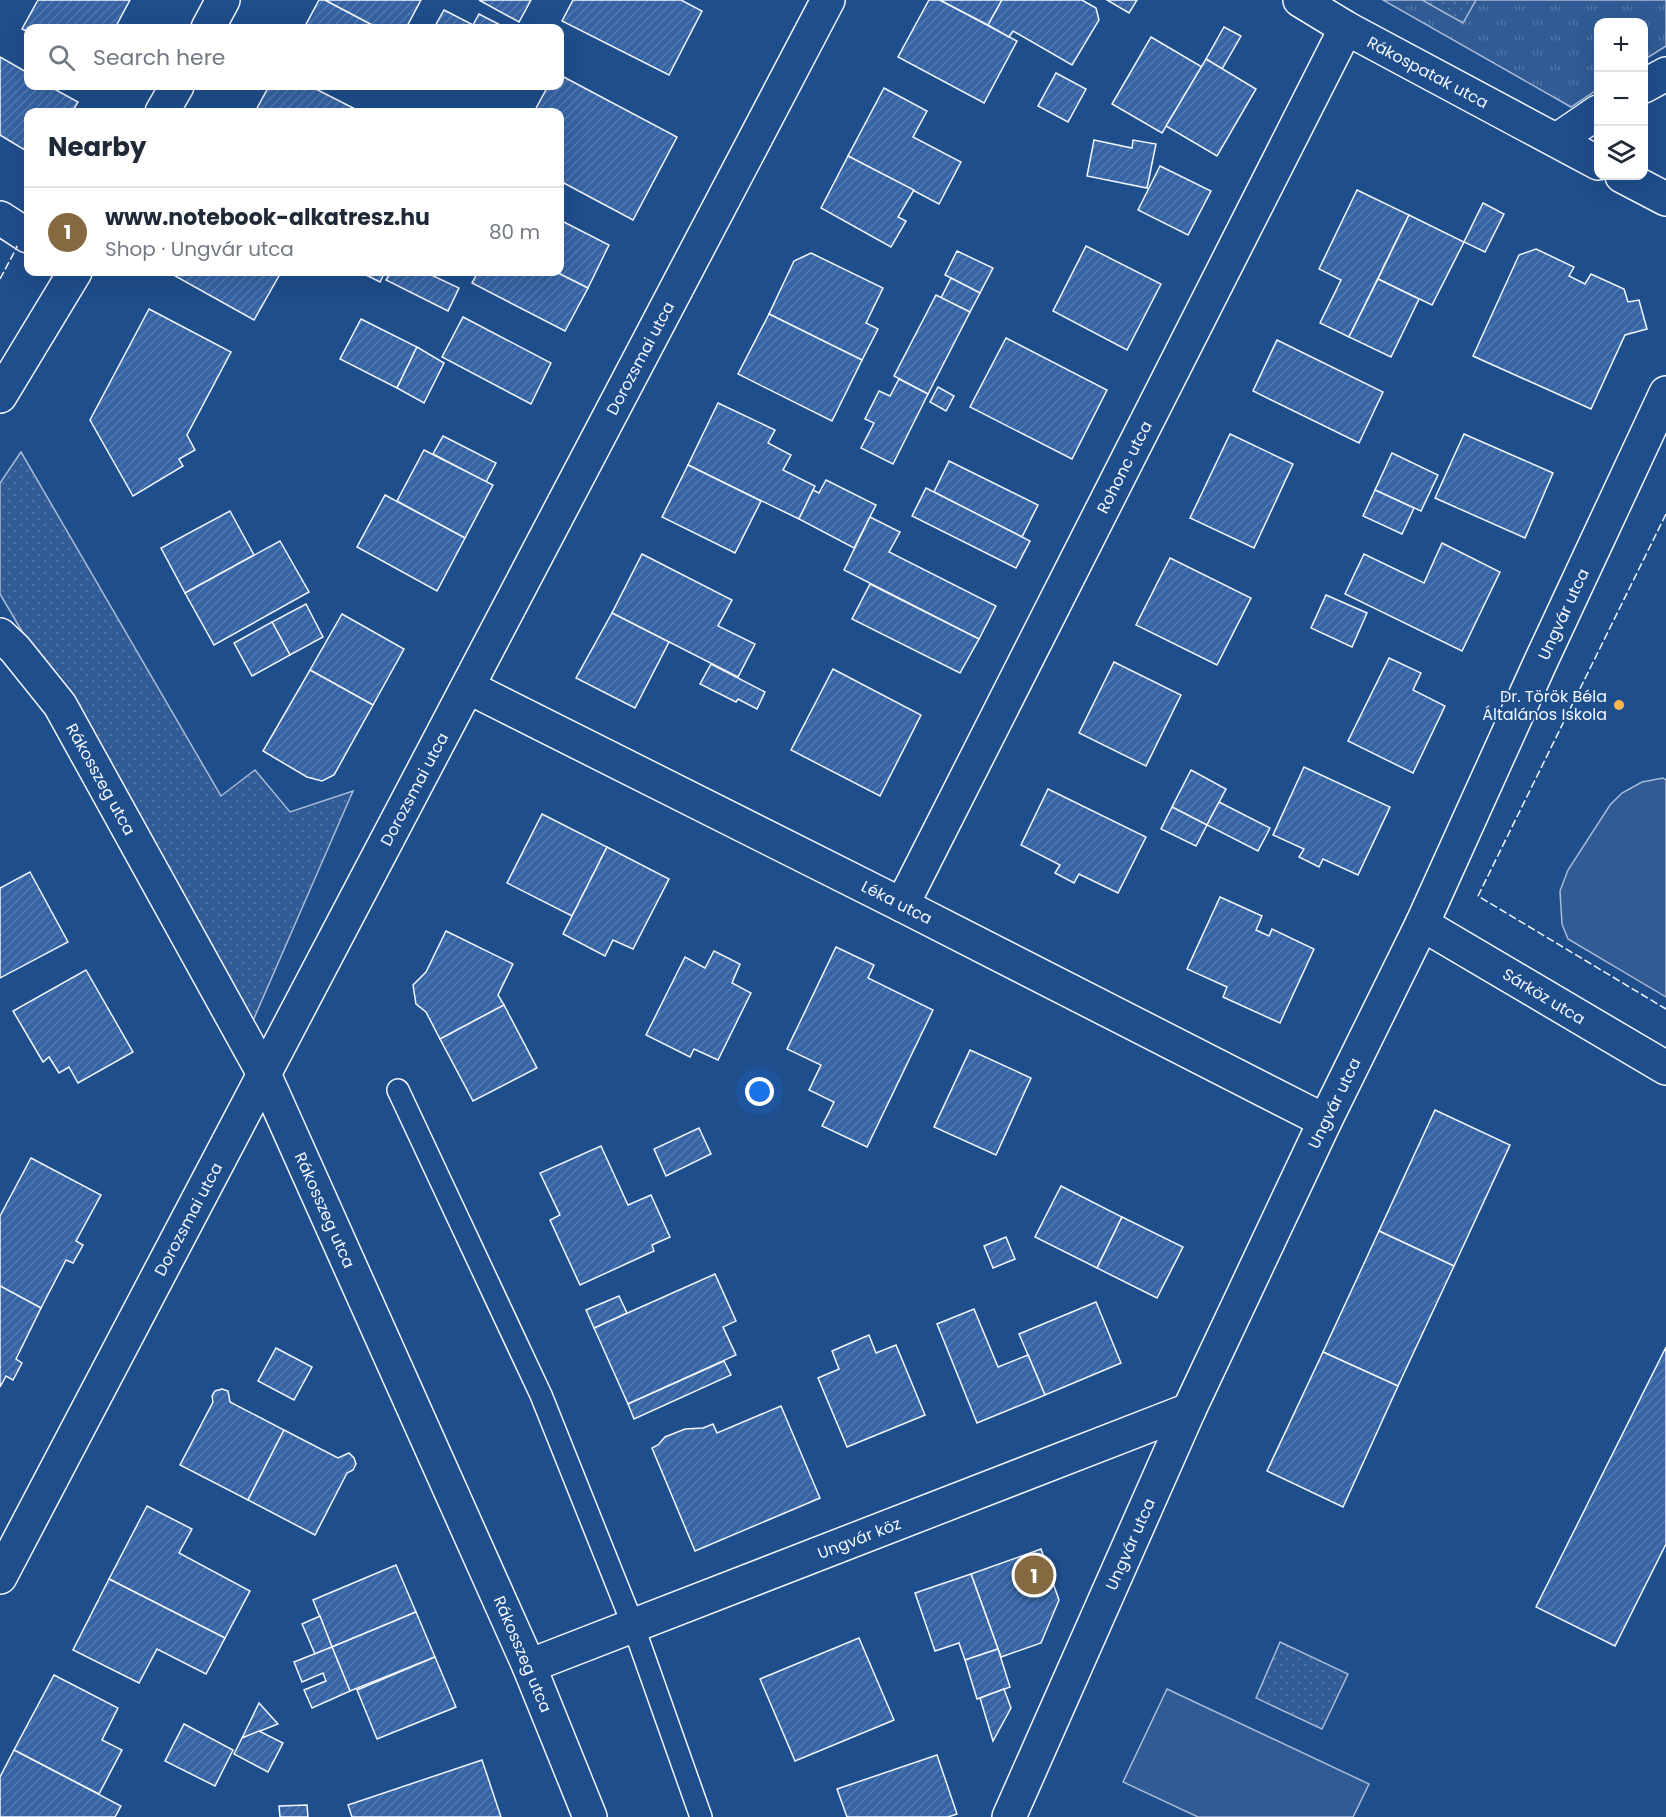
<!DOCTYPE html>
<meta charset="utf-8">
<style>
:root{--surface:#fff;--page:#f2f2f3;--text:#1f2937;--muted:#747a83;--line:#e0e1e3;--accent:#846941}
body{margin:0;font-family:Poppins,sans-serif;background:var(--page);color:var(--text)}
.controls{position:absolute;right:18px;top:18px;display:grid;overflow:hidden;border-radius:12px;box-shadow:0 6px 24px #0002}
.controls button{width:54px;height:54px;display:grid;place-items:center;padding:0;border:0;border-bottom:2px solid var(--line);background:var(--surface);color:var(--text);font:30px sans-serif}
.you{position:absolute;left:760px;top:1092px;width:21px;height:21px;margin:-15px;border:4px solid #fff;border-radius:50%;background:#1a73e8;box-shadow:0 0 0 9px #1a73e833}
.badge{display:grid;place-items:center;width:39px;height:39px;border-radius:50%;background:var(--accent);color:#fff;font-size:20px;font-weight:700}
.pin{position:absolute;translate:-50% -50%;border:3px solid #fff;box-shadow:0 2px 6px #0006}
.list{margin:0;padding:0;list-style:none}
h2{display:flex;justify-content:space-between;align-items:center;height:78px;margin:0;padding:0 24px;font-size:26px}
h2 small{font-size:20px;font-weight:400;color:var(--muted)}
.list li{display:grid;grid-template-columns:39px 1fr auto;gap:18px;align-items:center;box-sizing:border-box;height:90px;padding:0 24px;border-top:2px solid var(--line)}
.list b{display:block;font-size:22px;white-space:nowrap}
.list p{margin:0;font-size:20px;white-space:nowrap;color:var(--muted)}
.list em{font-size:20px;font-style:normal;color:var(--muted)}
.icon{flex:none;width:33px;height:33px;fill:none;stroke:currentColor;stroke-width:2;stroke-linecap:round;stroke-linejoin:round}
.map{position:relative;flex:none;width:1666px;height:1817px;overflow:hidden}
.search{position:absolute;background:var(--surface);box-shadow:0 6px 24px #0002;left:24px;top:24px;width:540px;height:66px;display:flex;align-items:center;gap:15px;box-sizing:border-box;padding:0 21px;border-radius:12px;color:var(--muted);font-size:22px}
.panel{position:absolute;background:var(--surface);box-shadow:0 6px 24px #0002;left:24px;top:108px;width:540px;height:168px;border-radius:12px}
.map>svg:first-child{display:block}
.grass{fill:url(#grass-tufts);stroke:#a8bbd7;stroke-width:1.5}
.park{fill:url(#park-dots);stroke:#a8bbd7;stroke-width:1.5}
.built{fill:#305b95;stroke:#a8bbd7;stroke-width:1.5}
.building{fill:url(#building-hatch);stroke:#f2f6ff;stroke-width:1.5}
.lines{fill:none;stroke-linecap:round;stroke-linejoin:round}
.lane-casing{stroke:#f2f6ff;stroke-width:24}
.street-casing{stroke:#f2f6ff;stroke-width:36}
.secondary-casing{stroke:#f2f6ff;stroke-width:36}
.lane{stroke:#1f4e8c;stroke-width:21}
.street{stroke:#1f4e8c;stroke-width:33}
.secondary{stroke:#1f4e8c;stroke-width:33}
.fence{stroke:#f2f6ff;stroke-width:1.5;stroke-dasharray:8 3;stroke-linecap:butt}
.poi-dot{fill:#ffb74d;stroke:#1f4e8c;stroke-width:2}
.labels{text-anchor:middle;stroke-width:4.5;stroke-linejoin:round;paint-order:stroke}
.street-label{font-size:16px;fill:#f2f6ff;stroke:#1f4e8c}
.poi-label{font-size:16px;fill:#f2f6ff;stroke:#1f4e8c;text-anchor:end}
</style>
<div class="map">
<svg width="1666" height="1817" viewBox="0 0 1666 1817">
<defs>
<pattern id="grass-tufts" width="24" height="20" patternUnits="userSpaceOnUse" patternTransform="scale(1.5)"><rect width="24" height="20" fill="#305b95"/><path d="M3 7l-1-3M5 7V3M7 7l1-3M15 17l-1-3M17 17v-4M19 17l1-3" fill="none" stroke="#4e73a5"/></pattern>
<pattern id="park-dots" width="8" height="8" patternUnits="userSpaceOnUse" patternTransform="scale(1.5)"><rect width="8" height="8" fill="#305b95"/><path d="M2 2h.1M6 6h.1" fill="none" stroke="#4e73a5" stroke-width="1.8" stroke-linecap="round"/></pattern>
<pattern id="building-hatch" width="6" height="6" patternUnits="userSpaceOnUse" patternTransform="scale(1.5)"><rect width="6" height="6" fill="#3563a3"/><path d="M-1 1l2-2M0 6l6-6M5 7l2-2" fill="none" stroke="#537ab1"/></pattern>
</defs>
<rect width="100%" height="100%" fill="#1f4e8c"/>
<polygon class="grass" points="1383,0 1666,0 1666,46 1644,60 1644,22 1598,22 1598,89 1571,107"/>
<g class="park">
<polygon points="1422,0 1476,0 1463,23"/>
<polygon points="21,452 221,796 255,770 290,812 353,791 252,1023 0,594 0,483"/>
<polygon points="1280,1642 1348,1674 1322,1729 1256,1698"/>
</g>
<g class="built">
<polygon points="1663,778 1666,780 1666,997 1568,939 1562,924 1560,891 1568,870 1610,805 1622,793 1642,782"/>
<polygon points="1167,1689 1369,1784 1353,1817 1198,1817 1123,1782"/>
</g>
<g class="building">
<polygon points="38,0 130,0 115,28 28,28 28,32 22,29"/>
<polygon points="319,0 325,0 378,28 304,28"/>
<polygon points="325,0 421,0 406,28 378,28"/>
<polygon points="479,0 531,0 519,22"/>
<polygon points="573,0 681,0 702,11 669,75 562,21"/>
<polygon points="929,0 940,0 1017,41 984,103 898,57"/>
<polygon points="940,0 1002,0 988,25"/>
<polygon points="1002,0 1082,0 1096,8 1099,20 1072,65 1013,31 1009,37 988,25"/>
<polygon points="1107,0 1137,0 1129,13"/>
<polygon points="444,10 473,25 479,14 506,28 434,28"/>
<polygon points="1224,27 1241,36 1222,69 1206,59"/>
<polygon points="1151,37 1202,67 1162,133 1112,104"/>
<polygon points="0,57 28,73 28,86 49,86 78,102 72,112 28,112 28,152 0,135"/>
<polygon points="1206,59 1256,89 1217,156 1166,126"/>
<polygon points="1056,73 1086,89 1068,122 1038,106"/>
<polygon points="560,75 677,137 633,220 560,181 560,112 534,112 548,86 560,86"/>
<polygon points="269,86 310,86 361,112 255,112"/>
<polygon points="884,88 927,111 913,137 961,162 939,204 848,156"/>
<polygon points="1094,140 1132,148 1133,140 1156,144 1147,188 1087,176"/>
<polygon points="848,156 914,190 898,217 906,221 891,247 821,208"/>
<polygon points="1160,166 1211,191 1188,235 1138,210"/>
<polygon points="1357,190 1409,215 1349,337 1320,323 1341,280 1319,269"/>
<polygon points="1483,203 1504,214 1485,252 1464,242"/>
<polygon points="1409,215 1464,242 1432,305 1378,279"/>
<polygon points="560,220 609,245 588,288 556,272 560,272"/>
<polygon points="1086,246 1161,284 1127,350 1053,311"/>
<polygon points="1536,249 1574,267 1569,276 1585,284 1591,274 1624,289 1628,302 1639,300 1647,329 1625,335 1591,409 1473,356 1519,255"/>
<polygon points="957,251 993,268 980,293 945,275"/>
<polygon points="811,253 883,288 866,323 878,329 862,360 769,314 794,261"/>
<polygon points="168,272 276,272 280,274 254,320"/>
<polygon points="360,272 385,272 380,282"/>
<polygon points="391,272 425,272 459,288 448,311 386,280"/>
<polygon points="478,272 556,272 588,288 565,331 472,283"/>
<polygon points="951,278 980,293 970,312 941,298"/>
<polygon points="1378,279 1419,299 1391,357 1349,337"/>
<polygon points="936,295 970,312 928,394 894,376"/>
<polygon points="149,309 231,352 187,435 195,450 179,459 183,466 133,496 90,420"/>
<polygon points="769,314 862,360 832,421 738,374"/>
<polygon points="463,317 551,363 531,404 442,357"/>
<polygon points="361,319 417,347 397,388 340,359"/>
<polygon points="1006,338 1107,390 1072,459 970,407"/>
<polygon points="1277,340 1383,392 1359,443 1253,391"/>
<polygon points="417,347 444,363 424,403 397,388"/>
<polygon points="899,379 928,394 893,464 861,448 874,423 865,419 879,391 890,396"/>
<polygon points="938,387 954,396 946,411 930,402"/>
<polygon points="718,403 775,430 768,443 791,455 783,470 815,486 799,519 688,465"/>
<polygon points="1230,434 1293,464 1254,548 1190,518"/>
<polygon points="1464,434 1553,473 1525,538 1435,498"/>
<polygon points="443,436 496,463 486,482 433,454"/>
<polygon points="424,450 493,485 465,538 397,501"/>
<polygon points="1392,453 1438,475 1421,511 1375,490"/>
<polygon points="949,461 1038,505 1022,537 934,492"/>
<polygon points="688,465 761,501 735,553 662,517"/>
<polygon points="826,480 876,505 854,548 799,519 813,490 819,493"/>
<polygon points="926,488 1030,541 1016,568 912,516"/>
<polygon points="1375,490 1414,508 1402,534 1363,516"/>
<polygon points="385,495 465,538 437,591 357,547"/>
<polygon points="230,511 254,555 185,593 161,548"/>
<polygon points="870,517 900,532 889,552 996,606 979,639 844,570"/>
<polygon points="280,541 309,592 214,645 185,593"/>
<polygon points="1442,543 1500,572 1462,651 1345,594 1364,554 1424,583"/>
<polygon points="642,554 732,600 718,626 755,644 738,677 612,613"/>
<polygon points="1170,558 1251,598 1217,665 1136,625"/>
<polygon points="870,584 979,639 960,673 852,619"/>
<polygon points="1326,595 1367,613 1352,647 1311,628"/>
<polygon points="306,604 323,637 290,655 272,622"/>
<polygon points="612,613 669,642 635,708 576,678"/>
<polygon points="342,614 404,649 373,705 310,670"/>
<polygon points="272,622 290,655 252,676 234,643"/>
<polygon points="1389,658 1421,673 1413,690 1445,706 1413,773 1348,741"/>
<polygon points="1114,662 1181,695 1146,766 1079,733"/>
<polygon points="711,664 765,692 757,709 738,699 736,702 700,684"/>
<polygon points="833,669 921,715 880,796 791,750"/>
<polygon points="310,670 373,705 334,775 322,781 307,777 263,751"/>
<polygon points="1304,767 1390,807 1358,875 1323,859 1319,867 1299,857 1304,849 1273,835"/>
<polygon points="1191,770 1226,789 1207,825 1172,807"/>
<polygon points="1048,789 1146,837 1118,893 1079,874 1074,883 1055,873 1060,865 1021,845"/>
<polygon points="1219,802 1270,828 1258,851 1207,825"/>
<polygon points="1172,807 1207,825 1196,846 1161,829"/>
<polygon points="542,814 607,847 572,916 507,883"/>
<polygon points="607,847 669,879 633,949 613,940 605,956 563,934"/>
<polygon points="30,872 68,942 0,978 0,888"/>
<polygon points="1220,897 1262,916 1256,930 1269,936 1272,929 1314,949 1280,1023 1223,997 1227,987 1187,969"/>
<polygon points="446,931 513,964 498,995 504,1005 440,1039 426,1012 416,1004 413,985 426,972"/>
<polygon points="836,947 874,965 868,978 933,1010 867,1147 822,1126 834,1102 809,1090 821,1065 787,1049"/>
<polygon points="714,951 740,964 732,983 751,993 718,1060 694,1049 690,1057 646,1035 685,957 705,968"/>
<polygon points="86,970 133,1052 78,1083 69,1067 59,1073 49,1057 43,1062 13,1011"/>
<polygon points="504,1005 537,1068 473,1101 440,1039"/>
<polygon points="970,1050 1031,1078 996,1155 934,1127"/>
<polygon points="1435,1110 1510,1145 1454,1266 1379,1231"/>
<polygon points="699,1128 711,1154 666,1176 654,1149"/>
<polygon points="601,1146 628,1205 651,1195 670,1237 652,1245 654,1251 580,1285 550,1220 560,1215 540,1173"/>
<polygon points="31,1158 101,1195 76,1241 83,1245 73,1263 66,1260 41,1308 0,1286 0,1216"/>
<polygon points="1061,1186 1122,1217 1097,1268 1035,1237"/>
<polygon points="1122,1217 1183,1247 1157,1298 1097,1268"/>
<polygon points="1379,1231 1454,1266 1398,1386 1323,1352"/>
<polygon points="1006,1237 1015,1259 993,1268 984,1246"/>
<polygon points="715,1274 736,1321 723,1327 736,1355 628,1404 594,1328"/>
<polygon points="0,1286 41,1308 16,1359 22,1363 13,1380 6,1376 0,1387"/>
<polygon points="619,1296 627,1313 594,1328 586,1310"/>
<polygon points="1096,1302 1121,1363 1045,1395 1019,1334"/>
<polygon points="974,1309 998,1367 1028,1355 1045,1395 977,1423 937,1324"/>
<polygon points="869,1335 876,1353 896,1345 925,1415 847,1447 818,1378 839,1369 832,1351"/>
<polygon points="1666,1347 1666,1544 1615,1646 1536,1607"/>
<polygon points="276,1348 312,1367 294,1400 258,1381"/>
<polygon points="1323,1352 1398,1386 1343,1507 1267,1471"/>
<polygon points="724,1361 731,1375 634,1419 628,1404"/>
<polygon points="222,1389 228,1391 230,1402 284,1430 248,1500 180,1465 213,1402 212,1396 215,1391"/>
<polygon points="781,1406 820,1498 695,1551 652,1448 658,1445 665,1437 685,1429 703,1428 713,1424 717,1433"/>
<polygon points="284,1430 338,1458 349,1453 354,1458 356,1464 353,1470 347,1473 315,1535 248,1500"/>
<polygon points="147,1506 192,1529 179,1553 250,1591 225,1638 109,1579"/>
<polygon points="1041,1549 1059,1600 1041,1643 1001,1657 971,1574"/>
<polygon points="396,1565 416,1612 332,1647 313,1600"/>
<polygon points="971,1574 998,1649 965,1660 959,1643 935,1651 915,1593"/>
<polygon points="109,1579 225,1638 206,1674 157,1649 139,1683 73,1650"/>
<polygon points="416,1612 435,1657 350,1691 332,1647"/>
<polygon points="320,1616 332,1647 315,1654 302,1624"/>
<polygon points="859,1638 894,1720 795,1761 760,1679"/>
<polygon points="332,1647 350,1691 312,1708 304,1690 326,1681 323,1673 302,1682 294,1662"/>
<polygon points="998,1649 1010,1687 977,1699 965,1660"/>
<polygon points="435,1657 456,1707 377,1739 357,1690"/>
<polygon points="54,1675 118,1708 102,1740 122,1750 99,1794 14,1750"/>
<polygon points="1004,1689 1011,1708 993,1741 980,1698"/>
<polygon points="259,1703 278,1724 242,1738"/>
<polygon points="184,1724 233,1750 215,1786 165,1761"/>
<polygon points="259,1731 283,1743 268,1772 234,1754 242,1738"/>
<polygon points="14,1750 121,1806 115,1817 0,1817 0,1777"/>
<polygon points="937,1755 957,1814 948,1817 847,1817 837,1789"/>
<polygon points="482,1760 501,1817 352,1817 348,1805"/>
<polygon points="307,1805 308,1817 280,1817 279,1806"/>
</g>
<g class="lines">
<g class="lane-casing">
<polyline id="lane" points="398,1090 541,1395 633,1625 701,1817"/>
</g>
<g class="street-casing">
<g id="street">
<polyline points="1300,0 1346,28 1598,163"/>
<polyline points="208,28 223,0"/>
<polyline points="1644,86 1666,74"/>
<polyline points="162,112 177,86"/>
<polyline points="1557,140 1598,112"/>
<polyline points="1622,176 1666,199"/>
<polyline points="0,218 28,236"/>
<polyline points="0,396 75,272"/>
<polyline points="0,635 15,649 60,705 264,1074 529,1666 590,1817"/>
<polyline points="468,687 902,905 1325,1121"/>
<polyline points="902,905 1346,28"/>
<polyline points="1422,924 1666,1068"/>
<polyline points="0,1577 828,0"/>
<polyline points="529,1666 1189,1410"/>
</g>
</g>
<g class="secondary-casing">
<polyline id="secondary" points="1009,1817 1189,1410 1325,1121 1422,924 1541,661 1666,393"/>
</g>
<use href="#lane" class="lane"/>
<use href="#street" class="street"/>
<use href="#secondary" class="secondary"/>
<g class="fence">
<polyline points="0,279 17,247 16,246"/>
<polyline points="1666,514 1478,896 1666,1009"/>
</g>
</g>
<circle class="poi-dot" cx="1619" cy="705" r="6"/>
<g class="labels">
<g class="street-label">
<text transform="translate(1428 72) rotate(28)" y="6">Rákospatak utca</text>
<text transform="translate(640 358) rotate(-62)" y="6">Dorozsmai utca</text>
<text transform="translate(1124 467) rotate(-63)" y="6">Rohonc utca</text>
<text transform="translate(1563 614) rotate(-65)" y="6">Ungvár utca</text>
<text transform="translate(101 779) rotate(61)" y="6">Rákosszeg utca</text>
<text transform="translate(414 789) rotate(-62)" y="6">Dorozsmai utca</text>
<text transform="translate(897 902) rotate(27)" y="6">Léka utca</text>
<text transform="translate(1544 996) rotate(31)" y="6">Sárköz utca</text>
<text transform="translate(1334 1103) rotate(-64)" y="6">Ungvár utca</text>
<text transform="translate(325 1210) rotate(66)" y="6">Rákosszeg utca</text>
<text transform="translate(188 1219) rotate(-62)" y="6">Dorozsmai utca</text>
<text transform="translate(859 1538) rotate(-21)" y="6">Ungvár köz</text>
<text transform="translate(1130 1544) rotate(-66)" y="6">Ungvár utca</text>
<text transform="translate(523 1654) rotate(67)" y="6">Rákosszeg utca</text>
</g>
<g class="poi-label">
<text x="1607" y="702">Dr. Török Béla<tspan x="1607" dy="18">Általános Iskola</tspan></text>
</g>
</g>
</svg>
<div class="controls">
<button>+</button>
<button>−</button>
<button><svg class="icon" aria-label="layers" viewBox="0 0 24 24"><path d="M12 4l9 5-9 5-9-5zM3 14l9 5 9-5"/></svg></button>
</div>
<div class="you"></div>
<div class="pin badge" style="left:1034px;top:1575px">1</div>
<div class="search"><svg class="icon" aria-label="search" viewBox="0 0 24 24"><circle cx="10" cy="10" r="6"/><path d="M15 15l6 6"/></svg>Search here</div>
<section class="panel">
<h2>Nearby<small></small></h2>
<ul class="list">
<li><span class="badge">1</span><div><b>www.notebook-alkatresz.hu</b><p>Shop · Ungvár utca</p></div><em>80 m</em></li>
</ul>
</section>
</div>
